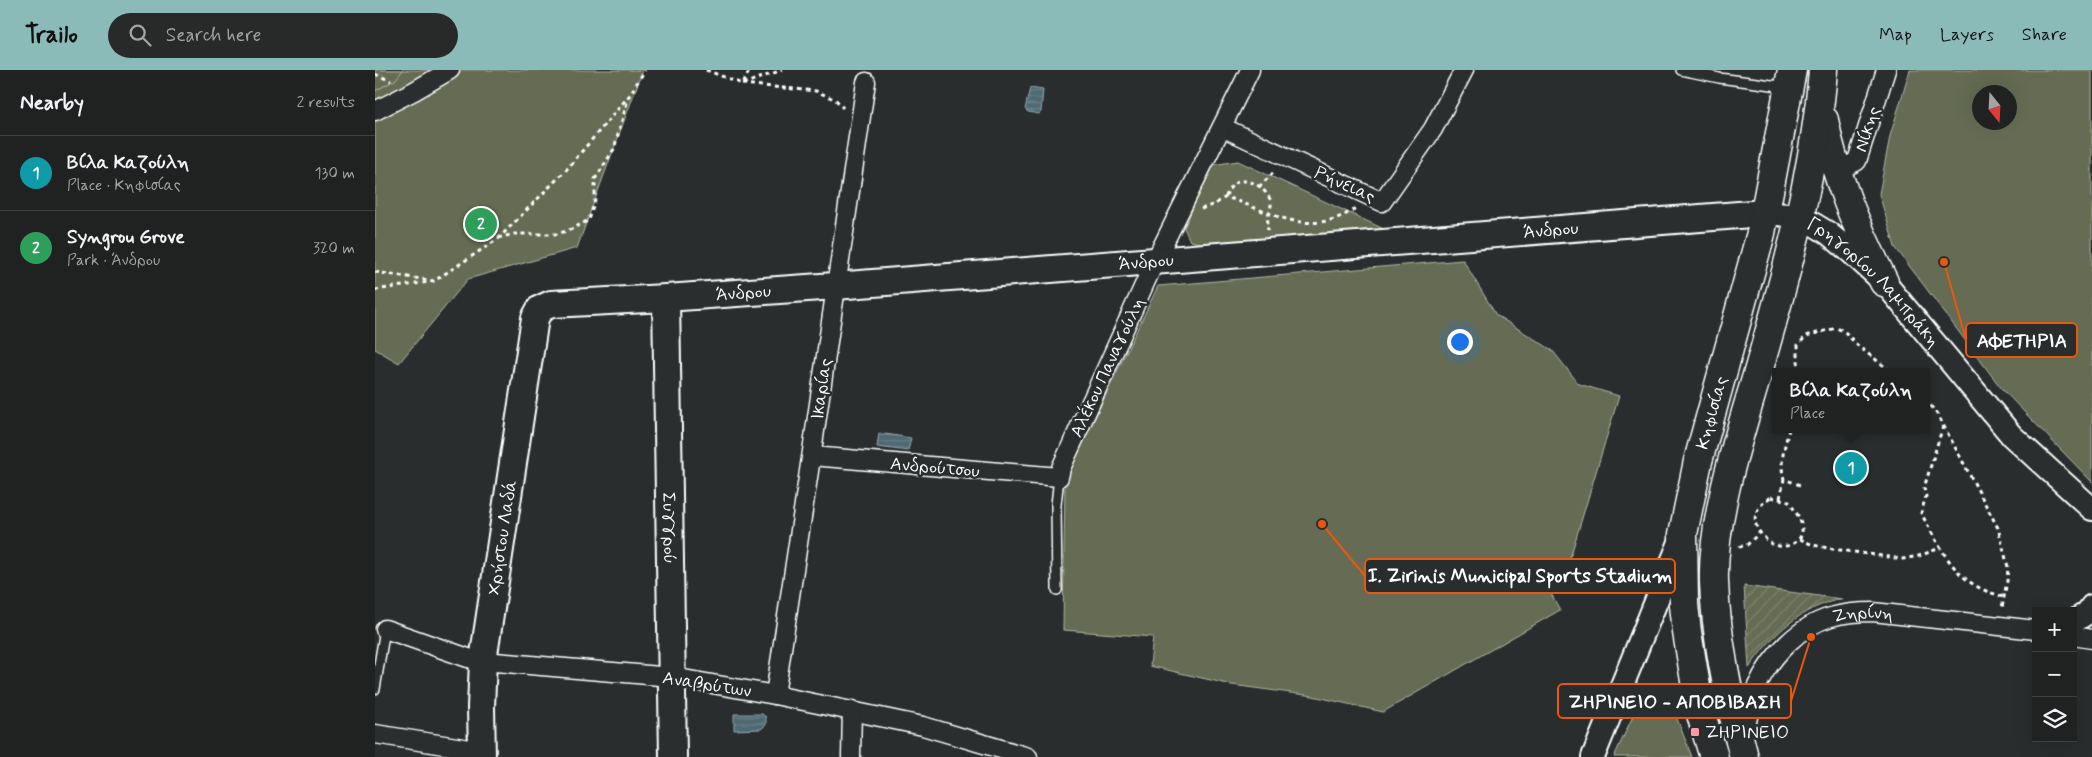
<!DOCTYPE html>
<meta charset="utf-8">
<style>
:root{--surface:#202222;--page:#282a2a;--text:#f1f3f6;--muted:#a2a4a5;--line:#3d3f40;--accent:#8bbbb9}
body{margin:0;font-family:Mynerve,sans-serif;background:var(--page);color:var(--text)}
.controls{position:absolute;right:15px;bottom:15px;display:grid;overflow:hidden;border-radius:0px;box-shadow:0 5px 20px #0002}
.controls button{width:45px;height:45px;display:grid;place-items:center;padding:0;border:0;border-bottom:1px solid var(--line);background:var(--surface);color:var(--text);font:25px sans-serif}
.compass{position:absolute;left:1597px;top:15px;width:45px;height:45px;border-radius:50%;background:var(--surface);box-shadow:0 5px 20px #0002;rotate:162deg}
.you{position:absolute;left:1084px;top:271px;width:18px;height:18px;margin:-12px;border:4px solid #fff;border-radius:50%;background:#1a73e8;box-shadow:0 0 0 8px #1a73e833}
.badge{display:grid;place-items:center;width:32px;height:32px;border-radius:50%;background:var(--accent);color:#fff;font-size:16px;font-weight:700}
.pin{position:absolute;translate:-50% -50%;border:2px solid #fff;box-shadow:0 1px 5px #0006}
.popup{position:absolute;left:1397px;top:298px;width:158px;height:65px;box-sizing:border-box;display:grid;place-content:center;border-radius:0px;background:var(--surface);filter:drop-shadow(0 1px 4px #0005);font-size:16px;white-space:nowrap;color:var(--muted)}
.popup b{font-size:19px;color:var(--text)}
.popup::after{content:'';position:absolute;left:50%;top:100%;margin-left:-10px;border:10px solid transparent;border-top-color:var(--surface)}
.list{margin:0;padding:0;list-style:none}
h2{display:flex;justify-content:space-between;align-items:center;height:65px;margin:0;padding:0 20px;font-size:21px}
h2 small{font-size:16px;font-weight:400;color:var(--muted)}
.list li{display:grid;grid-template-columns:32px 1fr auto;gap:15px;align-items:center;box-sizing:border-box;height:75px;padding:0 20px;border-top:1px solid var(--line)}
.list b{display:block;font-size:19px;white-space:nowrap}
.list p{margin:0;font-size:16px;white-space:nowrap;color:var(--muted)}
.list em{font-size:16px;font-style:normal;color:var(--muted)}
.icon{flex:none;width:28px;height:28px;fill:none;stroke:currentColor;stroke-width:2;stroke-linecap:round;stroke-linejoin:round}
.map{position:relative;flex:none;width:1717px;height:687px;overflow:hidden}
header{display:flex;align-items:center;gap:30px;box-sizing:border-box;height:70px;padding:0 25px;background:var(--accent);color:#111}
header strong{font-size:24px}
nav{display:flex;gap:28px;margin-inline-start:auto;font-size:18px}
.search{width:350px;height:45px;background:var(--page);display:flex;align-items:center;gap:12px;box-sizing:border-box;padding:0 18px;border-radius:28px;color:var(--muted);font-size:19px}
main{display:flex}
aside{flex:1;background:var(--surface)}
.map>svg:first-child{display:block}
.green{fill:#656c52;stroke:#b2b6a8;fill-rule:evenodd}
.forest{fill:url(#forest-crowns);stroke:#b2b6a8}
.garden{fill:url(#garden-furrows);stroke:#b2b6a8}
.water{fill:url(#water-rules);stroke:#95a6ab}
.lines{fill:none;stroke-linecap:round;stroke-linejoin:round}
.service-casing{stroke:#fff;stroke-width:12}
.minor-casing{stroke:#fff;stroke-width:21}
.tertiary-casing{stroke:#fff;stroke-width:26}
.secondary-casing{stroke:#fff;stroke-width:30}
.primary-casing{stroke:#fff;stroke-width:31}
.path{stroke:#fff;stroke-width:3;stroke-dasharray:4 4;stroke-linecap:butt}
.service{stroke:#2a2d2e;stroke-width:9}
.minor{stroke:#2a2d2e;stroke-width:18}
.tertiary{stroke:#2a2d2e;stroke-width:22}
.secondary{stroke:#2a2d2e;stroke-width:26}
.primary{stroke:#2a2d2e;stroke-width:28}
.poi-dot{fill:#ff9aa2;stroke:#2a2d2e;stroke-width:2}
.labels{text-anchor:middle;stroke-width:5;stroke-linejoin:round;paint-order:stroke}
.street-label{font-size:18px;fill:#fff;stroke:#2a2d2e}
.poi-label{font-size:18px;fill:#fff;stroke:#2a2d2e;text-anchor:start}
.leader{fill:none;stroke:#e8590c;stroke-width:2}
.callout-dot{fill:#e8590c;stroke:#2a2d2e;stroke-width:2}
.callout{fill:#2a2d2e;stroke:#e8590c;stroke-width:2}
.callout-label{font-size:19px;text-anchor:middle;font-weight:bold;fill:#fff}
</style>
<header>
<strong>Trailo</strong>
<div class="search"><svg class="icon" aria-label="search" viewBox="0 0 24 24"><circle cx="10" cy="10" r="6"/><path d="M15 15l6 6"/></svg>Search here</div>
<nav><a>Map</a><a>Layers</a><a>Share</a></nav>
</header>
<main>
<aside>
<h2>Nearby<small>2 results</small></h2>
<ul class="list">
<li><span class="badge" style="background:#0f9aa8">1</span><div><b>Βίλα Καζούλη</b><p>Place · Κηφισίας</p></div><em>130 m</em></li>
<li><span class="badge" style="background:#2e9e5b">2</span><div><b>Syngrou Grove</b><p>Park · Άνδρου</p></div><em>320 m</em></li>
</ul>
</aside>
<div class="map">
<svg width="1717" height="687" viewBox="0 0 1717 687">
<defs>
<pattern id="forest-crowns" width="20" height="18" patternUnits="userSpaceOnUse" patternTransform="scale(1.25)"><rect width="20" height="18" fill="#656c52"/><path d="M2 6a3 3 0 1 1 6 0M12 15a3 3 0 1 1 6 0" fill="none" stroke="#7c826c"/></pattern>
<pattern id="garden-furrows" width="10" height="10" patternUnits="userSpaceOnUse" patternTransform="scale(1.25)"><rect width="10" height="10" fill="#656c52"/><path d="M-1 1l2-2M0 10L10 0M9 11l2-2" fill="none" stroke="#7c826c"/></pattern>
<pattern id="water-rules" width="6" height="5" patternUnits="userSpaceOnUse" patternTransform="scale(1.25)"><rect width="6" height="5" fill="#4e6a73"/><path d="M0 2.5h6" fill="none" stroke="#698088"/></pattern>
</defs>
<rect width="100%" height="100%" fill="#2a2d2e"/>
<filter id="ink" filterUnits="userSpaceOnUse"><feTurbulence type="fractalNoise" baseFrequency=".02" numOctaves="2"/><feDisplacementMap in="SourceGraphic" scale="10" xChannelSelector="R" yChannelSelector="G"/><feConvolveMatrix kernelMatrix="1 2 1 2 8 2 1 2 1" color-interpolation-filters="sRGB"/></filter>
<g filter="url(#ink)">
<g class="green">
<polygon points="0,0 268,0 202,178 93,209 24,293 0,279"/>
<path d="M 1535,0 L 1717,0 L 1717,412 L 1626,318 L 1520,177 L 1504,124 L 1515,66 ZM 1604,22 L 1634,22 L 1634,52 L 1604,52 Z"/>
<polygon points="863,91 1011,160 829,174 815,171 809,158 837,95"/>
<polygon points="1088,190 1121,245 1177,280 1204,314 1244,326 1192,498 1168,509 1185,540 1008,642 938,626 857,615 775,596 778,567 688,560 690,410 783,216"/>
<polygon points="1270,620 1295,631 1317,687 1239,687"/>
</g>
<polygon class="forest" points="0,0 28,0 20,10 0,21"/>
<path class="garden" d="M 1369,516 L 1467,529 C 1425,537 1398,564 1374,598 Z"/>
<g class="water">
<polygon points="655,18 668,20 666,42 664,44 653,42 650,39"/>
<polygon points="504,363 536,368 533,381 502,377"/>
<polygon points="359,644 387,644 391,647 391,655 386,659 359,660"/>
</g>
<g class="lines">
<g class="service-casing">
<g id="service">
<polyline points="1306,0 1344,8 1412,17"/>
<polyline points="682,520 681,435 684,407"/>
<polyline points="0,619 10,559"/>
</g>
</g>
<g class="minor-casing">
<g id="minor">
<polyline points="0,41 39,21 75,0"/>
<polyline points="847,57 1007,132 1058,59 1089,0"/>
<path d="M 1457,88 C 1465,97 1473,97 1482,91 L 1511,0"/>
<polyline points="437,386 684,407 686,398 780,191 875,0"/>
<polyline points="10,559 93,588 108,591 297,607 400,625 548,656 653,687"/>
<polyline points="1698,566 1717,569"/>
<path d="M 400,625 C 432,421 461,216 491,12"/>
<polyline points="0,664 107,681"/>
<path id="s1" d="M 1369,668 C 1372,651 1375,632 1382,616 C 1396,586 1424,556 1456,547 C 1470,543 1484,542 1498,542 L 1661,560"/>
<polyline points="476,687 477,640"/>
</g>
</g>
<g class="tertiary-casing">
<g id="tertiary">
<path id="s2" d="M 1389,143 L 1425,146 L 1453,163 L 1477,183 L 1509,212 L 1637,366 L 1717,439"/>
<polyline points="1698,552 1712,543 1717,536"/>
<polyline points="1218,687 1306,470"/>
</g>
</g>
<g class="secondary-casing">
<g id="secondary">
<path id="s3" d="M 291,228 L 298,687"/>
<path id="s4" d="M 107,687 L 106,637 L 108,591 L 160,248 L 165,239 L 176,234 L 291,228 L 460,216 L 1389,143"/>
</g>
</g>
<g class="primary-casing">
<g id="primary">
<path d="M 1449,50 C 1460,108 1483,160 1509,212"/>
<path id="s5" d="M 1339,687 L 1325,641 L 1312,562 L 1309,535 L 1308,464 L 1323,391 L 1386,163 L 1417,0"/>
<path d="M 1369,687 C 1354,631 1341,571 1339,512 C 1337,444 1366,361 1385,295 C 1413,198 1440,101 1448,0"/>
</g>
</g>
<g class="path">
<polyline points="331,0 367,14 375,0"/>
<polyline points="0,4 16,11"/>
<polyline points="367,14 441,21 461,30 468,38"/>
<polyline points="368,14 407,0"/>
<polyline points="884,117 899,102"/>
<path d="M 851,127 C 858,101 885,110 895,129 C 899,137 890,148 893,160"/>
<path d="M 826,139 L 840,134 L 851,127 C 897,142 932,169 980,139"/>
<polyline points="123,168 139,164 182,164 197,159 214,150 220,130 220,109 239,79 253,29"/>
<polyline points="0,202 59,211 123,169 191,100 254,26 270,0"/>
<polyline points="0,220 54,212"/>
<polyline points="1425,302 1423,291 1423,275 1431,266 1461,258 1469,261 1483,276 1517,302"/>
<polyline points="1551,329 1564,347 1623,458 1633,497 1632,511 1627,538"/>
<path d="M 1568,356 L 1549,418 L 1551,426 L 1546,443 C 1561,470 1575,502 1603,517 C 1611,522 1621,524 1629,527"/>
<path d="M 1414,359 C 1410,376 1404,392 1409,409 L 1425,415"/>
<path d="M 1396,427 L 1413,431 C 1419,439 1426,448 1427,458 C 1429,474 1407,481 1395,473 C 1392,472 1390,467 1387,465 C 1374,450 1381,436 1396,427 Z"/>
<polyline points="1405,428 1409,409"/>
<polyline points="1425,469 1438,475 1458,479 1528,489 1544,486 1565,478"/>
<polyline points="1364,477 1372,475 1385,462"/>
</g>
<use href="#service" class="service"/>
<use href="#minor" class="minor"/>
<use href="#tertiary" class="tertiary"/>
<use href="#secondary" class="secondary"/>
<use href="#primary" class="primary"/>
</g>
</g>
<rect class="poi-dot" x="1315" y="657" width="10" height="10" rx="2.5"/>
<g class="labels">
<g class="street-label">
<text transform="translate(1492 59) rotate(-72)" y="6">Νίκης</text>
<text transform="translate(970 114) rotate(24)" y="6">Ρήνειας</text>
<text dy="6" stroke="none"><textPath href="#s4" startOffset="1468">Άνδρου</textPath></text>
<text dy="6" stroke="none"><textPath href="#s4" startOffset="1062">Άνδρου</textPath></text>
<text dy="6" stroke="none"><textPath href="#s2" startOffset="136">Γρηγορίου Λαμπράκη</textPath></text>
<text dy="6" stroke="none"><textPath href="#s4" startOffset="658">Άνδρου</textPath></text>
<text transform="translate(732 297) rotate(-65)" y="6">Αλέκου Παναγούλη</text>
<text transform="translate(446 319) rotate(-82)" y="6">Ικαρίας</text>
<text dy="6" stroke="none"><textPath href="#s5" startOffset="351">Κηφισίας</textPath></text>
<text transform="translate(560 397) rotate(5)" y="6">Ανδρούτσου</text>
<text dy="6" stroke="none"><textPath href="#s3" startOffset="230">Συγγρού</textPath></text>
<text dy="6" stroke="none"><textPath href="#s4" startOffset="221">Χρήστου Λαδά</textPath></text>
<text dy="6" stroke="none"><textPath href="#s1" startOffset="190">Ζηρίνη</textPath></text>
<text transform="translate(332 614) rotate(9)" y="6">Αναβρύτων</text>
</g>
<g class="poi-label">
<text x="1330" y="668">ΖΗΡΙΝΕΙΟ</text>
</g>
</g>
<path class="leader" d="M1569 192L1591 270M947 454L990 506M1436 567L1416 631"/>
<g class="callout-dot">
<circle cx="1569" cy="192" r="5"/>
<circle cx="947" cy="454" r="5"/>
<circle cx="1436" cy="567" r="5"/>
</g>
<g class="callout">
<rect x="1591" y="253" width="111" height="34" rx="5"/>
<rect x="990" y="489" width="310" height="34" rx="5"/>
<rect x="1183" y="614" width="233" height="34" rx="5"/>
</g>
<g class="callout-label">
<text x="1647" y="277">ΑΦΕΤΗΡΙΑ</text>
<text x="1145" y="512">I. Zirinis Municipal Sports Stadium</text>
<text x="1300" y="638">ΖΗΡΙΝΕΙΟ - ΑΠΟΒΙΒΑΣΗ</text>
</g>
</svg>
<div class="controls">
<button>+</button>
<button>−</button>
<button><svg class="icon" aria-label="layers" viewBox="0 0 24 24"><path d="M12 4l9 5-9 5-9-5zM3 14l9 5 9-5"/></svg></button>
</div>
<svg class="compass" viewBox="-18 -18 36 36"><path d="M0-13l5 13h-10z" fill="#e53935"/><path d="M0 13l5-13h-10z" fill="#a2a4a5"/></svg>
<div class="you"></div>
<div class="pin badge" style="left:1476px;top:398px;background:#0f9aa8">1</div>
<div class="popup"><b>Βίλα Καζούλη</b>Place</div>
<div class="pin badge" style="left:106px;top:154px;background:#2e9e5b">2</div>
</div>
</main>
